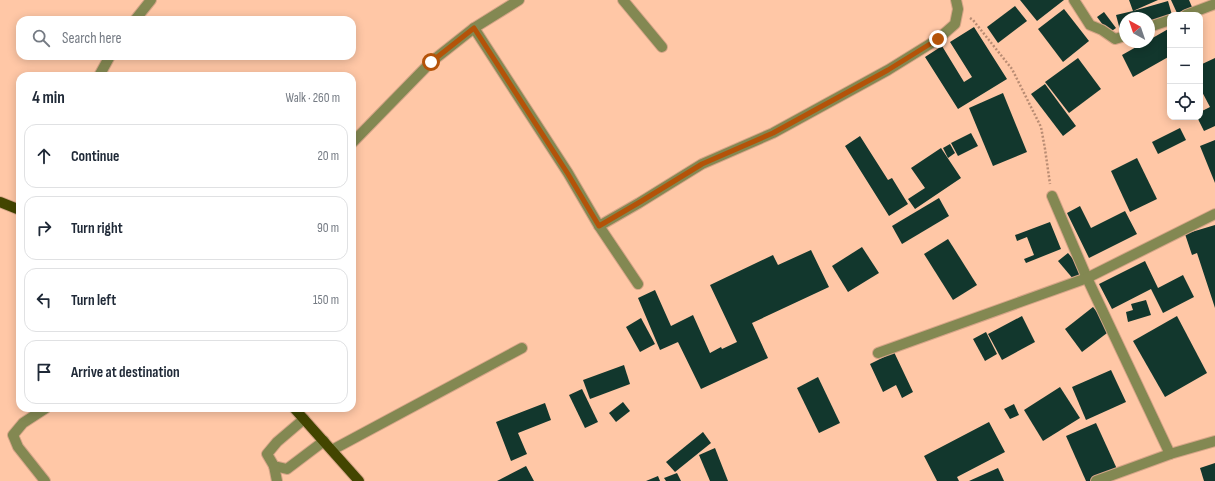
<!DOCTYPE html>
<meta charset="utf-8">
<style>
:root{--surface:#fff;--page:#f6f6f7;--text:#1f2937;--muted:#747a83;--line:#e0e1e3}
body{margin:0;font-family:"Sofia Sans Condensed",sans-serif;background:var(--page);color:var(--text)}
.controls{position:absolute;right:12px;top:12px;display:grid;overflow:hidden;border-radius:8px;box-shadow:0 2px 10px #0003}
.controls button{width:36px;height:36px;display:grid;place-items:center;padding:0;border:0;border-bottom:1px solid var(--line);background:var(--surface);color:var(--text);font:20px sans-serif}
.compass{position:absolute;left:1119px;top:12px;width:36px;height:36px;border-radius:50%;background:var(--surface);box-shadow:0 2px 10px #0003;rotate:320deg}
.stop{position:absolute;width:12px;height:12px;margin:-9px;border:3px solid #b45309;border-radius:50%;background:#fff}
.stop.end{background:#b45309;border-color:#fff;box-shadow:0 1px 4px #0008}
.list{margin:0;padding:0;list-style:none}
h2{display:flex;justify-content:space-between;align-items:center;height:52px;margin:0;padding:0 16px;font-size:17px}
h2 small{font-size:13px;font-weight:400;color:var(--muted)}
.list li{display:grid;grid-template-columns:26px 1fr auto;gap:12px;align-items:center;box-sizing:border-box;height:64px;margin:0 8px 8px;padding:0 8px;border:1px solid var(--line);border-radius:12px}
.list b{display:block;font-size:15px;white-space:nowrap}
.list em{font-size:13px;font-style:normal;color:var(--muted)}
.icon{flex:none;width:22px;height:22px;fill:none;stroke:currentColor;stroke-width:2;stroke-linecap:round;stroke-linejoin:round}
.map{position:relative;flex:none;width:1215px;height:481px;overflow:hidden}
.search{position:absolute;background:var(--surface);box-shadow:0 2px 10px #0003;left:16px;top:16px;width:340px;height:44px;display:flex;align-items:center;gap:10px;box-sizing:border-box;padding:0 14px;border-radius:12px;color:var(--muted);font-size:15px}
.panel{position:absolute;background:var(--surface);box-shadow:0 2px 10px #0003;left:16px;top:72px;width:340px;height:340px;border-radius:12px}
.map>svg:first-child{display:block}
.building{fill:#12372d}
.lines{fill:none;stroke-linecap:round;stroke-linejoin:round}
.minor-casing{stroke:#d6a588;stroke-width:12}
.major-casing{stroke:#d6a588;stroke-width:12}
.path{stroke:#b98c73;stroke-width:2.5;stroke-dasharray:2 2;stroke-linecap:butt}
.minor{stroke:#838852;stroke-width:10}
.major{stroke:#434500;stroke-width:10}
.route{stroke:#b45309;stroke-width:5}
</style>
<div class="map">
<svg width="1215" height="481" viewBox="0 0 1215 481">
<rect width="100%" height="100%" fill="#ffc7a6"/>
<g class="building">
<polygon points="1020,0 1064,0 1037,21"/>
<polygon points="1129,0 1158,0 1133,11 1168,1 1172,15 1149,22 1149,18 1125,18 1125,29 1120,30 1116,15 1133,11"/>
<polygon points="1171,0 1189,0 1192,7 1177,13"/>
<polygon points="1015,6 1027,21 998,43 987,27"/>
<polygon points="1064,9 1089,41 1063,62 1038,29"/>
<polygon points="1104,12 1116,28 1109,33 1097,17"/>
<polygon points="974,27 1007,79 958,109 925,57 942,46 964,82 972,77 950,42"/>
<polygon points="1170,28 1170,56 1133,77 1122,55 1145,42 1149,42 1149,40"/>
<polygon points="1078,58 1101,89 1069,113 1045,82"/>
<polygon points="1215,58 1215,126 1204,131 1197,117 1200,117 1200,112 1210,107 1200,88 1200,65"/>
<polygon points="1045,84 1076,126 1063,136 1031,94"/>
<polygon points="1003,93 1027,152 993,166 969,108"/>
<polygon points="1180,128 1186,140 1158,154 1152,142"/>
<polygon points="971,133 978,146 958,156 951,143"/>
<polygon points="860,136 888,180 892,178 908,204 889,216 845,146"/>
<polygon points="1215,140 1215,183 1200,146"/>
<polygon points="950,144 955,153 948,158 943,148"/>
<polygon points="941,148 961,178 915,209 908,199 925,188 911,168"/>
<polygon points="1137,158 1157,199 1130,212 1111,171"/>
<polygon points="939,198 949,216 902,244 892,226"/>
<polygon points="1080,206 1091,228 1125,211 1137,234 1089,258 1067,213"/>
<polygon points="1050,222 1061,249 1026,263 1024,259 1034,255 1027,237 1017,241 1015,235"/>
<polygon points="1215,225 1215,308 1197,253 1192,255 1185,234"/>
<polygon points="948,239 977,285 953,300 924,254"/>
<polygon points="862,247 879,273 848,292 832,266"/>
<polygon points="811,250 829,287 752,323 768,358 701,389 675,336 678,342 660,350 638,298 655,290 671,326 693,315 710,353 721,347 722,349 737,342 710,285 773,255 778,265"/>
<polygon points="1068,253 1083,271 1074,280 1058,261"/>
<polygon points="1145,261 1158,288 1183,275 1194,297 1163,313 1151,289 1112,309 1099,284"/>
<polygon points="1146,300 1151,315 1128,322 1126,312 1133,310 1131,304"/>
<polygon points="1093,307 1111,330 1082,352 1065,329"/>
<polygon points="1022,316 1035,342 1002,360 988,334"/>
<polygon points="1177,316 1207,373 1165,397 1133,341"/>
<polygon points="641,318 655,344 640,352 626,327"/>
<polygon points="986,332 997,354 985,361 973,339"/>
<polygon points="894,352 913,392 902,398 896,385 883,392 870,364"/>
<polygon points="624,365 630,384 590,399 583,380"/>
<polygon points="1111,370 1126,402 1086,420 1072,387"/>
<polygon points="818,377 840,423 819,433 797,388"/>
<polygon points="1060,387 1080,418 1043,441 1024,410"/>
<polygon points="582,389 598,422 585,428 569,395"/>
<polygon points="623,402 630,411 616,422 609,413"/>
<polygon points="545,403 551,420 518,433 527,454 511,461 496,422"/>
<polygon points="1014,404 1019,415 1010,419 1004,409"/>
<polygon points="989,422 1005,452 957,477 959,481 937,481 924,456"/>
<polygon points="1096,423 1117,469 1090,481 1086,481 1066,436"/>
<polygon points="703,432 711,443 675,472 666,462"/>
<polygon points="715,448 728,481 710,481 699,455"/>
<polygon points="1215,463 1215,481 1204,481 1200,468"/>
<polygon points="526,466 534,481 497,481"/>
<polygon points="998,468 1004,481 969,481"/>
<polygon points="677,473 681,481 666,481 664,478"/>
<polygon points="658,476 660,481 646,481"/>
</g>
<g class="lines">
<g class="minor-casing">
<g id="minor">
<polyline points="623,0 662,47"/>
<polyline points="1074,0 1090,25 1102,30 1115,39 1125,36"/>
<polyline points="1186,15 1215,4"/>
<polyline points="135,20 151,0"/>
<polyline points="1149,27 1170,20"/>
<polyline points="474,28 568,173 599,226 638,284"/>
<polyline points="99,76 110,56"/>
<polyline points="352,143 431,62 474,28 519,0"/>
<polyline points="1052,196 1087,278 1170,454"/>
<polyline points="599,226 639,203 702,164 773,133 888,70 938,39 955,24 958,9 956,0"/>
<polyline points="878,353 1087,278 1215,214"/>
<polyline points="304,419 277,442 267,454 274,466 287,469 324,441"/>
<polyline points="332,450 522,348"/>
<polyline points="274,466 277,481"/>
<polyline points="45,481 18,447 13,435 23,423 46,408"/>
<polyline points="1096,481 1170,454 1215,441"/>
</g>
</g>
<g class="major-casing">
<g id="major">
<polyline points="0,202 20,210"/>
<polyline points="294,408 359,481"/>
</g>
</g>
<polyline class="path" points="970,18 973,20 1012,69 1041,127 1045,149 1050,184"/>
<use href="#minor" class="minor"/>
<use href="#major" class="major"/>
</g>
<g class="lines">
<polyline class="route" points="431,62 474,28 568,174 599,226 640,202 702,164 773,133 888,70 938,39"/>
</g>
</svg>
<div class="controls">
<button>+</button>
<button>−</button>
<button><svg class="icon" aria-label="locate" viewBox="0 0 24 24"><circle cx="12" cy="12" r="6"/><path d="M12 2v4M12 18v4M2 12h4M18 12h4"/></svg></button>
</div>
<svg class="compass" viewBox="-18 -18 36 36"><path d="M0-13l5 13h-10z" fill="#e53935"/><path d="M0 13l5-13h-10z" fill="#747a83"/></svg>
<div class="stop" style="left:431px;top:62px"></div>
<div class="stop end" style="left:938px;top:39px"></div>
<div class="search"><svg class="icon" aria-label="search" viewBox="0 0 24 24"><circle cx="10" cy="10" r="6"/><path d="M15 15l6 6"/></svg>Search here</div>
<section class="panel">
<h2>4 min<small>Walk · 260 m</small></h2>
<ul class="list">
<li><svg class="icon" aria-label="ahead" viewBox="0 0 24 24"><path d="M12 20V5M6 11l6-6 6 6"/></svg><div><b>Continue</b></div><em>20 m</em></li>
<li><svg class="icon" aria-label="right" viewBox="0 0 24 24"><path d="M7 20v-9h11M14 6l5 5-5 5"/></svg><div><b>Turn right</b></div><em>90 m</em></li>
<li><svg class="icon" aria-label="left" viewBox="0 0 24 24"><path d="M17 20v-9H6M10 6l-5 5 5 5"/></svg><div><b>Turn left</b></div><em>150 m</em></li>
<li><svg class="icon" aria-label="arrive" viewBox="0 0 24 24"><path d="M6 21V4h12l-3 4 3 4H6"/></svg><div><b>Arrive at destination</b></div></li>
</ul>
</section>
</div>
